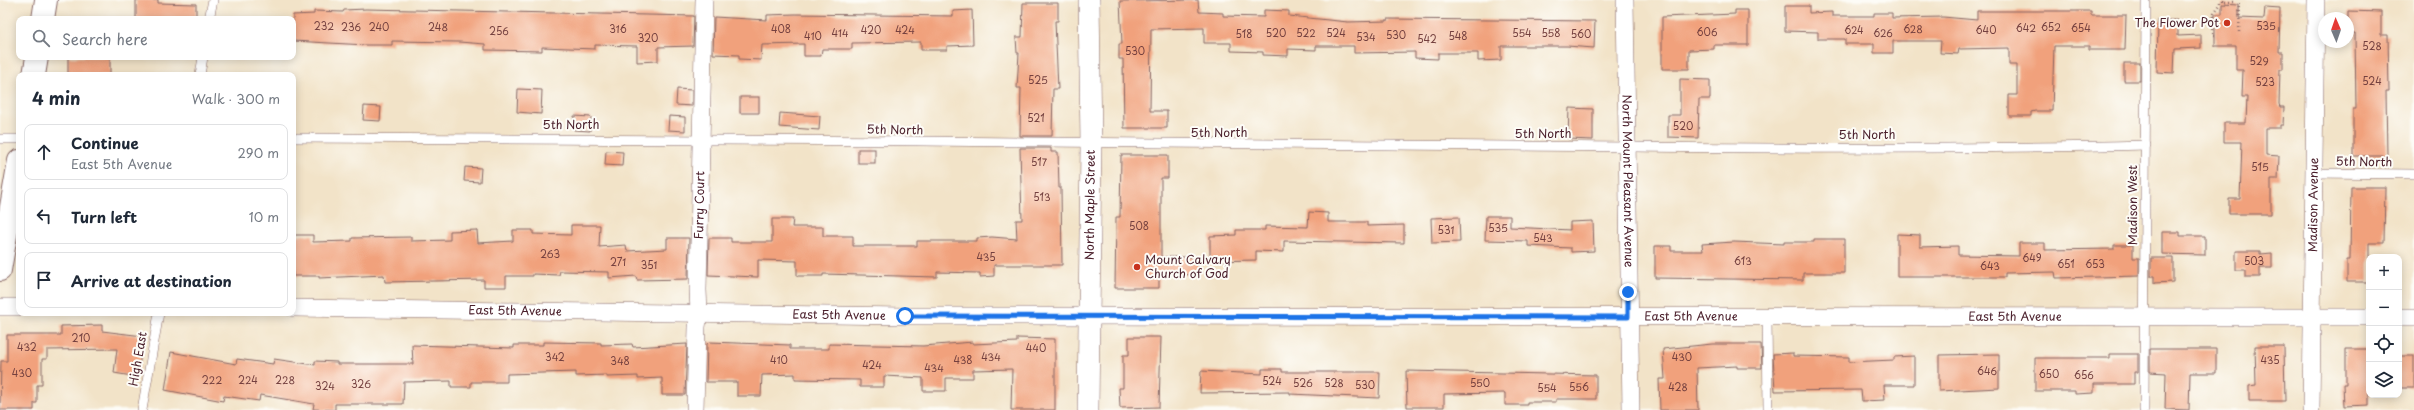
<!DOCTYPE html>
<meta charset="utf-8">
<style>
:root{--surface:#fff;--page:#f6f6f7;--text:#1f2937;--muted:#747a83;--line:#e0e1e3}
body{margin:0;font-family:"Playpen Sans",sans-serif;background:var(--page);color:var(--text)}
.controls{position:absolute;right:12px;bottom:12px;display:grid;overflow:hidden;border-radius:8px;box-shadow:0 2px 10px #0003}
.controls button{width:36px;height:36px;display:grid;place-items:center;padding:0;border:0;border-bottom:1px solid var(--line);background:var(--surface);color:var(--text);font:20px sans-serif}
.compass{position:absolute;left:2318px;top:12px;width:36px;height:36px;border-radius:50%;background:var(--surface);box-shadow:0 2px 10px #0003;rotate:358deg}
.stop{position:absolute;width:12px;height:12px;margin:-9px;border:3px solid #1a73e8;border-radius:50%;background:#fff}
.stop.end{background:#1a73e8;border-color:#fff;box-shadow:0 1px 4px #0008}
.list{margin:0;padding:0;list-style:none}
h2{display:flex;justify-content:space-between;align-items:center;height:52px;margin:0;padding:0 16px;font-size:17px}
h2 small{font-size:13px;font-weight:400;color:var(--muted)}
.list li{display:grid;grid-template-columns:26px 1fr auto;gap:12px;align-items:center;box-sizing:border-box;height:56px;margin:0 8px 8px;padding:0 8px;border:1px solid var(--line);border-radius:8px}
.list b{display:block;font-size:15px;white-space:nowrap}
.list p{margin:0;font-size:13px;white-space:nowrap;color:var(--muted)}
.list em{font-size:13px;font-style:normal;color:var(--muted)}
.icon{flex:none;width:22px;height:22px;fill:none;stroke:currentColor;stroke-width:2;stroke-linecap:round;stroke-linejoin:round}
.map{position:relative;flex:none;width:2414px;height:410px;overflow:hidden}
.search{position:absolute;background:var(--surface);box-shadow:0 2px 10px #0003;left:16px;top:16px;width:280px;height:44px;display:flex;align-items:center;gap:10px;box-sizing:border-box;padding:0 14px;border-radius:8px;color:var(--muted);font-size:15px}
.panel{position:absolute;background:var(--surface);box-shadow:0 2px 10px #0003;left:16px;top:72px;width:280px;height:244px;border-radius:8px}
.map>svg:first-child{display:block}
.building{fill:#f1a17c}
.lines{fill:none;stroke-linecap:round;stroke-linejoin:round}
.service-casing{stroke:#856462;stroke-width:10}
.minor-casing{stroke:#856462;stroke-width:18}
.tertiary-casing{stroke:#856462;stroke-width:22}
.trunk-casing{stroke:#856462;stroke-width:24}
.path{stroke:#856462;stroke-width:2.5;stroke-dasharray:1 3;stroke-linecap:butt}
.service{stroke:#fff;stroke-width:9}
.minor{stroke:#fff;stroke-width:17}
.tertiary{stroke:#fff;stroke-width:21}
.trunk{stroke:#fff;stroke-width:22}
.route{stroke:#1a73e8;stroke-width:5}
.poi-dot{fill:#c8321e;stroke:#fdfcf7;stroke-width:1.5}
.labels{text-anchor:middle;stroke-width:4;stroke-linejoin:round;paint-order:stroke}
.number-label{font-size:10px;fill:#74403f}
.poi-label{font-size:12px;fill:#4a1f2b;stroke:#fdfcf7;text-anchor:end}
.street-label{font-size:12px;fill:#4a1f2b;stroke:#fdfcf7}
</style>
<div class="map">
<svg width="2414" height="410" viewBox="0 0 2414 410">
<rect width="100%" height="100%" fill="#fdfcf7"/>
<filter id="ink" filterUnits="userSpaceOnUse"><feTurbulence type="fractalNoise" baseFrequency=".025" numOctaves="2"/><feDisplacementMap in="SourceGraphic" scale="8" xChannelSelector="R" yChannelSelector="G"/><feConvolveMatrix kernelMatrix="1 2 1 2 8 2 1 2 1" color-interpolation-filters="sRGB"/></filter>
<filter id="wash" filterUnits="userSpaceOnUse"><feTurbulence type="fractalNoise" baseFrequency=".012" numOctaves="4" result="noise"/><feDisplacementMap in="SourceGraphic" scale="16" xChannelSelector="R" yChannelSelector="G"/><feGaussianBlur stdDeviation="0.9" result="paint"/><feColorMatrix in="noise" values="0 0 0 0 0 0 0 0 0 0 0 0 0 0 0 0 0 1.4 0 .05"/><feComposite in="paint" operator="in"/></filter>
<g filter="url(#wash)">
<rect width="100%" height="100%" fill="#f2e3c8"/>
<g id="blocks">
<g class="building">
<polygon points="136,0 158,0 158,3 196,4 196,19 136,19"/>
<polygon points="1198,0 1199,12 1223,13 1223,16 1264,17 1264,10 1289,11 1289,16 1348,22 1387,21 1387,19 1595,21 1594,48 1567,46 1501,46 1501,60 1478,61 1478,53 1438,53 1438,59 1415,58 1415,52 1354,53 1354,46 1316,46 1316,50 1288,49 1288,56 1263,55 1263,52 1231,51 1231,43 1204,43 1204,28 1151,29 1150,111 1167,111 1167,128 1124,128 1123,59 1119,59 1119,44 1122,44 1120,1"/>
<polygon points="1023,3 1058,3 1058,21 1055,21 1058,89 1053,89 1052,136 1020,136 1021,88 1017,88 1019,53 1017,53 1016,37 1022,37"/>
<polygon points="2222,4 2239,5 2239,18 2264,19 2265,7 2280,8 2279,52 2283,52 2283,69 2280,69 2279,104 2280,107 2284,107 2283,125 2280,125 2280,128 2266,128 2266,155 2279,156 2278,179 2271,179 2271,214 2229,214 2229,199 2240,199 2242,142 2224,142 2224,123 2246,123 2247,97 2242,97 2243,70 2236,70 2236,46 2215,46 2215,14 2222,14"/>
<polygon points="1785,6 1809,6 1809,13 1832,12 1832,16 1874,16 1874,13 1892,13 1892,18 1943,17 1977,20 1977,11 2091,11 2091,15 2126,15 2125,50 2089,50 2089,46 2054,46 2052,111 2035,111 2031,112 2031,116 2009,116 2009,95 2017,95 2017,65 2009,65 2009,48 1959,49 1958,54 1940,53 1941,41 1893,41 1893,53 1874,53 1874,44 1845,44 1845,39 1818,39 1818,32 1785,31"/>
<polygon points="366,9 694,16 693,46 658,47 658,61 637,62 637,46 595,45 595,49 542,47 542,51 485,50 485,44 459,42 392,41 392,45 366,45 293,41 293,15 314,14 314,11 343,12 344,10"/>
<polygon points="972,10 973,45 947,46 947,50 921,50 921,42 852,43 852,49 822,49 821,56 804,56 804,44 762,45 761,60 739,59 739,55 713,54 714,17 767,20 767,15 795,14 953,16 953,11"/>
<polygon points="1735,10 1748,10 1748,45 1714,45 1714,49 1689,50 1689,69 1662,69 1662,17 1735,14"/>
<polygon points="2348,11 2381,12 2381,35 2388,35 2389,91 2386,91 2387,156 2353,156 2353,109 2356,109 2355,33 2348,33"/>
<polygon points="2158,20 2178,20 2178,36 2201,35 2201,48 2175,49 2174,73 2157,72"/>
<rect x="68" y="57" width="42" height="18"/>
<rect x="2124" y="63" width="16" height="18"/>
<polygon points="1680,79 1710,80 1710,99 1699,99 1698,138 1668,137 1668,115 1680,115"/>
<polygon points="518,89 542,90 541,114 517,112"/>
<polygon points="677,89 692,90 692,106 676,105"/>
<rect x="740" y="97" width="19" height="16"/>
<polygon points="364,106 381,107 380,121 363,120"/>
<polygon points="1569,108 1593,109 1593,140 1568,139"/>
<polygon points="780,113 820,116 819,130 779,127"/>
<polygon points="574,116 591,117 590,131 574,130"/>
<polygon points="669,116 685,117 685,131 668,130"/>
<polygon points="1020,148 1051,148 1051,152 1058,152 1059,188 1061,188 1062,265 994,265 994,276 980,277 980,273 937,272 937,277 823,274 823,276 797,276 797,261 758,260 758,277 708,275 709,238 731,238 731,242 772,242 772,219 793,219 792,227 823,227 823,236 853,236 853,246 917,246 917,241 977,241 977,238 992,237 1017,239 1016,220 1022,220"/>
<rect x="858" y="149" width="17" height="14"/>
<polygon points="606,151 623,152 622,166 605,165"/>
<polygon points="1121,155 1168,155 1168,178 1161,178 1161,257 1199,257 1199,275 1159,274 1159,288 1115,288 1116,217 1120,217"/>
<polygon points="465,167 481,168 480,182 464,181"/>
<polygon points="2351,187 2385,187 2384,243 2369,243 2369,282 2347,282 2347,260 2350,260"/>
<polygon points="1309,212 1328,213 1328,222 1367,222 1367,226 1404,225 1404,243 1284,241 1284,252 1256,251 1256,260 1210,261 1210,236 1236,235 1236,230 1265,230 1265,226 1308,227"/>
<polygon points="1486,216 1510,216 1510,227 1570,230 1570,222 1593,221 1594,251 1571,252 1571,248 1528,246 1528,241 1485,240"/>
<polygon points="1459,217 1460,242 1432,243 1431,218"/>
<polygon points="571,225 600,225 599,247 626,245 627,251 667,249 667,238 689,238 688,279 637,280 636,276 609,278 609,272 560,271 559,275 533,274 533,276 506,276 506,287 484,287 484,280 385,282 384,275 319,278 319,276 293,276 293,235 313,235 313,242 352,241 352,238 411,237 411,241 450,240 450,231 477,230 478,243 513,241 513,230 533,230 533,234 571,235"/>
<polygon points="2162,232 2180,232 2180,236 2205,236 2205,255 2162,254"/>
<polygon points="1897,234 1920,235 1920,247 1958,246 1958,255 2019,256 2019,243 2045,243 2045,250 2114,249 2114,245 2133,245 2133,258 2139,258 2139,276 2056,278 2055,272 2005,273 2005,277 1897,277"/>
<polygon points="1814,239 1844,239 1844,273 1803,273 1803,280 1655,278 1655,246 1671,246 1671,251 1703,251 1702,244 1734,242 1784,244 1784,242 1814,242"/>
<polygon points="2236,251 2260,251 2260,254 2272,253 2272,268 2260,268 2260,277 2245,277 2245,270 2236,270"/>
<polygon points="2151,258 2173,258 2173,282 2154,283 2154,276 2151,276"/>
<polygon points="102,325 102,331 143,336 138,377 114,373 117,349 47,350 47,359 42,359 42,385 37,385 37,403 34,403 34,410 0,410 1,361 7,361 7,335 61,335 61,326"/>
<polygon points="1129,337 1161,337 1159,407 1120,408 1119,388 1123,388 1123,355 1129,355"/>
<polygon points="1017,338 1055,339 1055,410 1011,410 1012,369 973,370 973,378 946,378 946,391 923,391 923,378 884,376 884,387 860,387 860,380 795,379 795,374 762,375 761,396 737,396 737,382 706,382 707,344 709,342 790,345 790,349 829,349 829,344 923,346 973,342 973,344 1017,342"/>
<polygon points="543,342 601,343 601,345 632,344 633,347 687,344 685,395 662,395 662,378 638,379 638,376 607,377 607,375 576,376 576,372 507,374 507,382 471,382 471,387 451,387 451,381 404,382 403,404 335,404 335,410 313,409 314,404 260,395 259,401 224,396 223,401 165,390 171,352 236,364 237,359 273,364 274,359 315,365 315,361 337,362 337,364 413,364 412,345 514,348 514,345 543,345"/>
<polygon points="1712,344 1761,344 1762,368 1737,368 1737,366 1697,368 1698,410 1660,410 1659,379 1665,379 1663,349"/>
<polygon points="2255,346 2284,346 2285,401 2249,401 2249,386 2256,385"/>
<polygon points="2150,349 2216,349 2216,373 2190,373 2189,410 2165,409 2166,373 2150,372"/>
<polygon points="2346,349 2369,349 2369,405 2344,406 2343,384 2346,384"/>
<polygon points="1793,353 1793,356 1849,357 1849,362 1894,360 1894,357 1914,356 1914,385 1884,385 1885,400 1862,401 1861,390 1775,391 1773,354"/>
<polygon points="1999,354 1999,388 1939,391 1939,355"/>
<polygon points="2110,354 2138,354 2138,372 2134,372 2134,384 2094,384 2094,393 2075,394 2075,391 2035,391 2035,358 2110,358"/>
<rect x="2399" y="356" width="15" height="32"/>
<polygon points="1262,369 1282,369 1282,372 1380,372 1379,398 1290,394 1290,392 1200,393 1201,371 1262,374"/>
<polygon points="1406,371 1596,375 1596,399 1556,399 1556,402 1527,402 1527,405 1505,405 1505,393 1444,394 1444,407 1407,407"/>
</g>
</g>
</g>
<g filter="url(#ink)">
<use href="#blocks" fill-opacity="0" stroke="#856462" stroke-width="1"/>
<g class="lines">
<g class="service-casing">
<g id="service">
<polyline points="209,19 213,0"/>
<polyline points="200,75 203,57"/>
<path d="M 293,138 C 700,137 1106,144 1513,146 C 1724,148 1935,150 2146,145"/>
<polyline points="0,139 19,139"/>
<polyline points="2314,173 2414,174"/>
<polyline points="1767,317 1768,410"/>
<polyline points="142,410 159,313"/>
<polyline points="2144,410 2146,0"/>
</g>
</g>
<g class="minor-casing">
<g id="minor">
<path id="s1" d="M 1625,0 L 1631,410"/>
<polyline points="0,307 19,307"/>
<path id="s2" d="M 293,308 L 905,316 L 2369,317"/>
<polyline points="2399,317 2414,317"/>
<path id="s3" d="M 695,410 L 697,327 L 699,313 L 698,290 L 704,0"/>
<path id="s4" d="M 2311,410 L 2316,0"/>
</g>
</g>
<g class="tertiary-casing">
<g id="tertiary">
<path id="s5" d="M 1088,410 L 1091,144 L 1089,0"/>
</g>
</g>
<g class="trunk-casing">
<g id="trunk">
<polyline points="43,19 46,0"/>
<polyline points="34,75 37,57"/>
<polyline points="0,270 19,161"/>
</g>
</g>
<g class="path">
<polyline points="2223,0 2223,2 2234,2 2234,0"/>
<polyline points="2239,32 2240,0"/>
<polyline points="2215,35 2213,35 2214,13 2220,5 2220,0"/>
</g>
<use href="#service" class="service"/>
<use href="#minor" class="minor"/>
<use href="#tertiary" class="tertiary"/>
<use href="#trunk" class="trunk"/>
</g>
</g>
<g class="lines" filter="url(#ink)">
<polyline class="route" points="905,316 1628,317 1628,292"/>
</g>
<g class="poi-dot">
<circle cx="2227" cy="23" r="4"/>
<circle cx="1137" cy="267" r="4"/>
</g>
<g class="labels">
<g class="number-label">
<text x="324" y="30">232</text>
<text x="2266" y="30">535</text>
<text x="351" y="31">236</text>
<text x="379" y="31">240</text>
<text x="438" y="31">248</text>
<text x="2051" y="31">652</text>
<text x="2026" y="32">642</text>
<text x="2081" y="32">654</text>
<text x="618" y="33">316</text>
<text x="781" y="33">408</text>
<text x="1913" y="33">628</text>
<text x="871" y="34">420</text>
<text x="905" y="34">424</text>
<text x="1854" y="34">624</text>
<text x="1986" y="34">640</text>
<text x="499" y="35">256</text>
<text x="1707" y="36">606</text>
<text x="840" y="37">414</text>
<text x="1276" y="37">520</text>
<text x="1306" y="37">522</text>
<text x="1336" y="37">524</text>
<text x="1522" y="37">554</text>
<text x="1551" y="37">558</text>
<text x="1883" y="37">626</text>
<text x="1244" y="38">518</text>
<text x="1581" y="38">560</text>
<text x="1396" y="39">530</text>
<text x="813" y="40">410</text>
<text x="1458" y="40">548</text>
<text x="1366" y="41">534</text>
<text x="648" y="42">320</text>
<text x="1427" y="43">542</text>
<text x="2372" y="50">528</text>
<text x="1135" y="55">530</text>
<text x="2259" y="65">529</text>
<text x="1038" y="84">525</text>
<text x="2372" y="85">524</text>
<text x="2265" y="86">523</text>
<text x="1036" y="122">521</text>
<text x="1683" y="130">520</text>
<text x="1039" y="166">517</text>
<text x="2260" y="171">515</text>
<text x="1042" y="201">513</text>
<text x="1139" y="230">508</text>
<text x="1498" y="232">535</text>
<text x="1446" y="234">531</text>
<text x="1543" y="242">543</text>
<text x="550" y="258">263</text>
<text x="986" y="261">435</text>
<text x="2032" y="262">649</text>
<text x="1743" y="265">613</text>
<text x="2254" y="265">503</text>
<text x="618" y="266">271</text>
<text x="2066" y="268">651</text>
<text x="2095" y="268">653</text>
<text x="649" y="269">351</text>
<text x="1990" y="270">643</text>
<text x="81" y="342">210</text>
<text x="27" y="351">432</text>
<text x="1036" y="352">440</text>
<text x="555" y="361">342</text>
<text x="991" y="361">434</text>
<text x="1682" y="361">430</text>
<text x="779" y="364">410</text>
<text x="963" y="364">438</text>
<text x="2270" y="364">435</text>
<text x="620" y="365">348</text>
<text x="872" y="369">424</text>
<text x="934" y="372">434</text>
<text x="1987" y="375">646</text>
<text x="22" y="377">430</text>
<text x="2049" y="378">650</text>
<text x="2084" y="379">656</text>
<text x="212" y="384">222</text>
<text x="248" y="384">224</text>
<text x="285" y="384">228</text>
<text x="1272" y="385">524</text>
<text x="1303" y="387">526</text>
<text x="1334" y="387">528</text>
<text x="1480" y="387">550</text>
<text x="361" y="388">326</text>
<text x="1365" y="389">530</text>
<text x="325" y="390">324</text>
<text x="1579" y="391">556</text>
<text x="1678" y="391">428</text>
<text x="1547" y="392">554</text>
</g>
<g class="poi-label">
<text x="2219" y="27">The Flower Pot</text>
<text x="1145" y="264" text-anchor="start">Mount Calvary<tspan x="1145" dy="14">Church of God</tspan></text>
</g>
<g class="street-label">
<text x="571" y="129">5th North</text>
<text transform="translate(895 130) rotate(1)" y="4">5th North</text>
<text x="1219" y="137">5th North</text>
<text x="1543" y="138">5th North</text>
<text x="1867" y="139">5th North</text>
<text transform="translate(2364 162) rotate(1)" y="4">5th North</text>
<text dy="4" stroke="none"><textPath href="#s1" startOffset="181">North Mount Pleasant Avenue</textPath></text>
<text dy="4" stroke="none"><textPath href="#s3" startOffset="205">Furry Court</textPath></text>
<text dy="4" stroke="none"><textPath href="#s5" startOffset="205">North Maple Street</textPath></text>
<text transform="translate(2133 205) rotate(-90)" y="4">Madison West</text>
<text dy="4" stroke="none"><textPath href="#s4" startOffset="205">Madison Avenue</textPath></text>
<text dy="4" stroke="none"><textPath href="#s2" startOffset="222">East 5th Avenue</textPath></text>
<text dy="4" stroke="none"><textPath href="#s2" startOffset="546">East 5th Avenue</textPath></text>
<text dy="4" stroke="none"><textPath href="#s2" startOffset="1722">East 5th Avenue</textPath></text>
<text dy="4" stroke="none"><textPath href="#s2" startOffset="1398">East 5th Avenue</textPath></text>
<text transform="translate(138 359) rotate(-80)" y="4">High East</text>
</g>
</g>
</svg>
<div class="controls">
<button>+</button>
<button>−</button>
<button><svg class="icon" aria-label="locate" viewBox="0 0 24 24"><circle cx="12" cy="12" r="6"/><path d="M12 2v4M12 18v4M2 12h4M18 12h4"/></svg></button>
<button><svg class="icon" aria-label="layers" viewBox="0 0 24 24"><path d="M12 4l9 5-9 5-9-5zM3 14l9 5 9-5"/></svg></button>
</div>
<svg class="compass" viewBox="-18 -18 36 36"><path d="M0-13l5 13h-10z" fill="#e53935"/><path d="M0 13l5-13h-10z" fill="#747a83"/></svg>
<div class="stop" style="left:905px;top:316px"></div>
<div class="stop end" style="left:1628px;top:292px"></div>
<div class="search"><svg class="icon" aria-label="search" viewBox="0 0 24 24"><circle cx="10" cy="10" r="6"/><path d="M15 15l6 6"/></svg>Search here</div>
<section class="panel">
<h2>4 min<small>Walk · 300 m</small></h2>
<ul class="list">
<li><svg class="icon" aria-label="ahead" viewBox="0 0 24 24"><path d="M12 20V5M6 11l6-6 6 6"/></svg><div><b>Continue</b><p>East 5th Avenue</p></div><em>290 m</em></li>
<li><svg class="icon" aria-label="left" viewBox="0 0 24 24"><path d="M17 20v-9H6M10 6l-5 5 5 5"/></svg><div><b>Turn left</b></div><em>10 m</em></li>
<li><svg class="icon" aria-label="arrive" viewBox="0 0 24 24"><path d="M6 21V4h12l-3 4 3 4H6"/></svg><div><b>Arrive at destination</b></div></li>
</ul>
</section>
</div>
